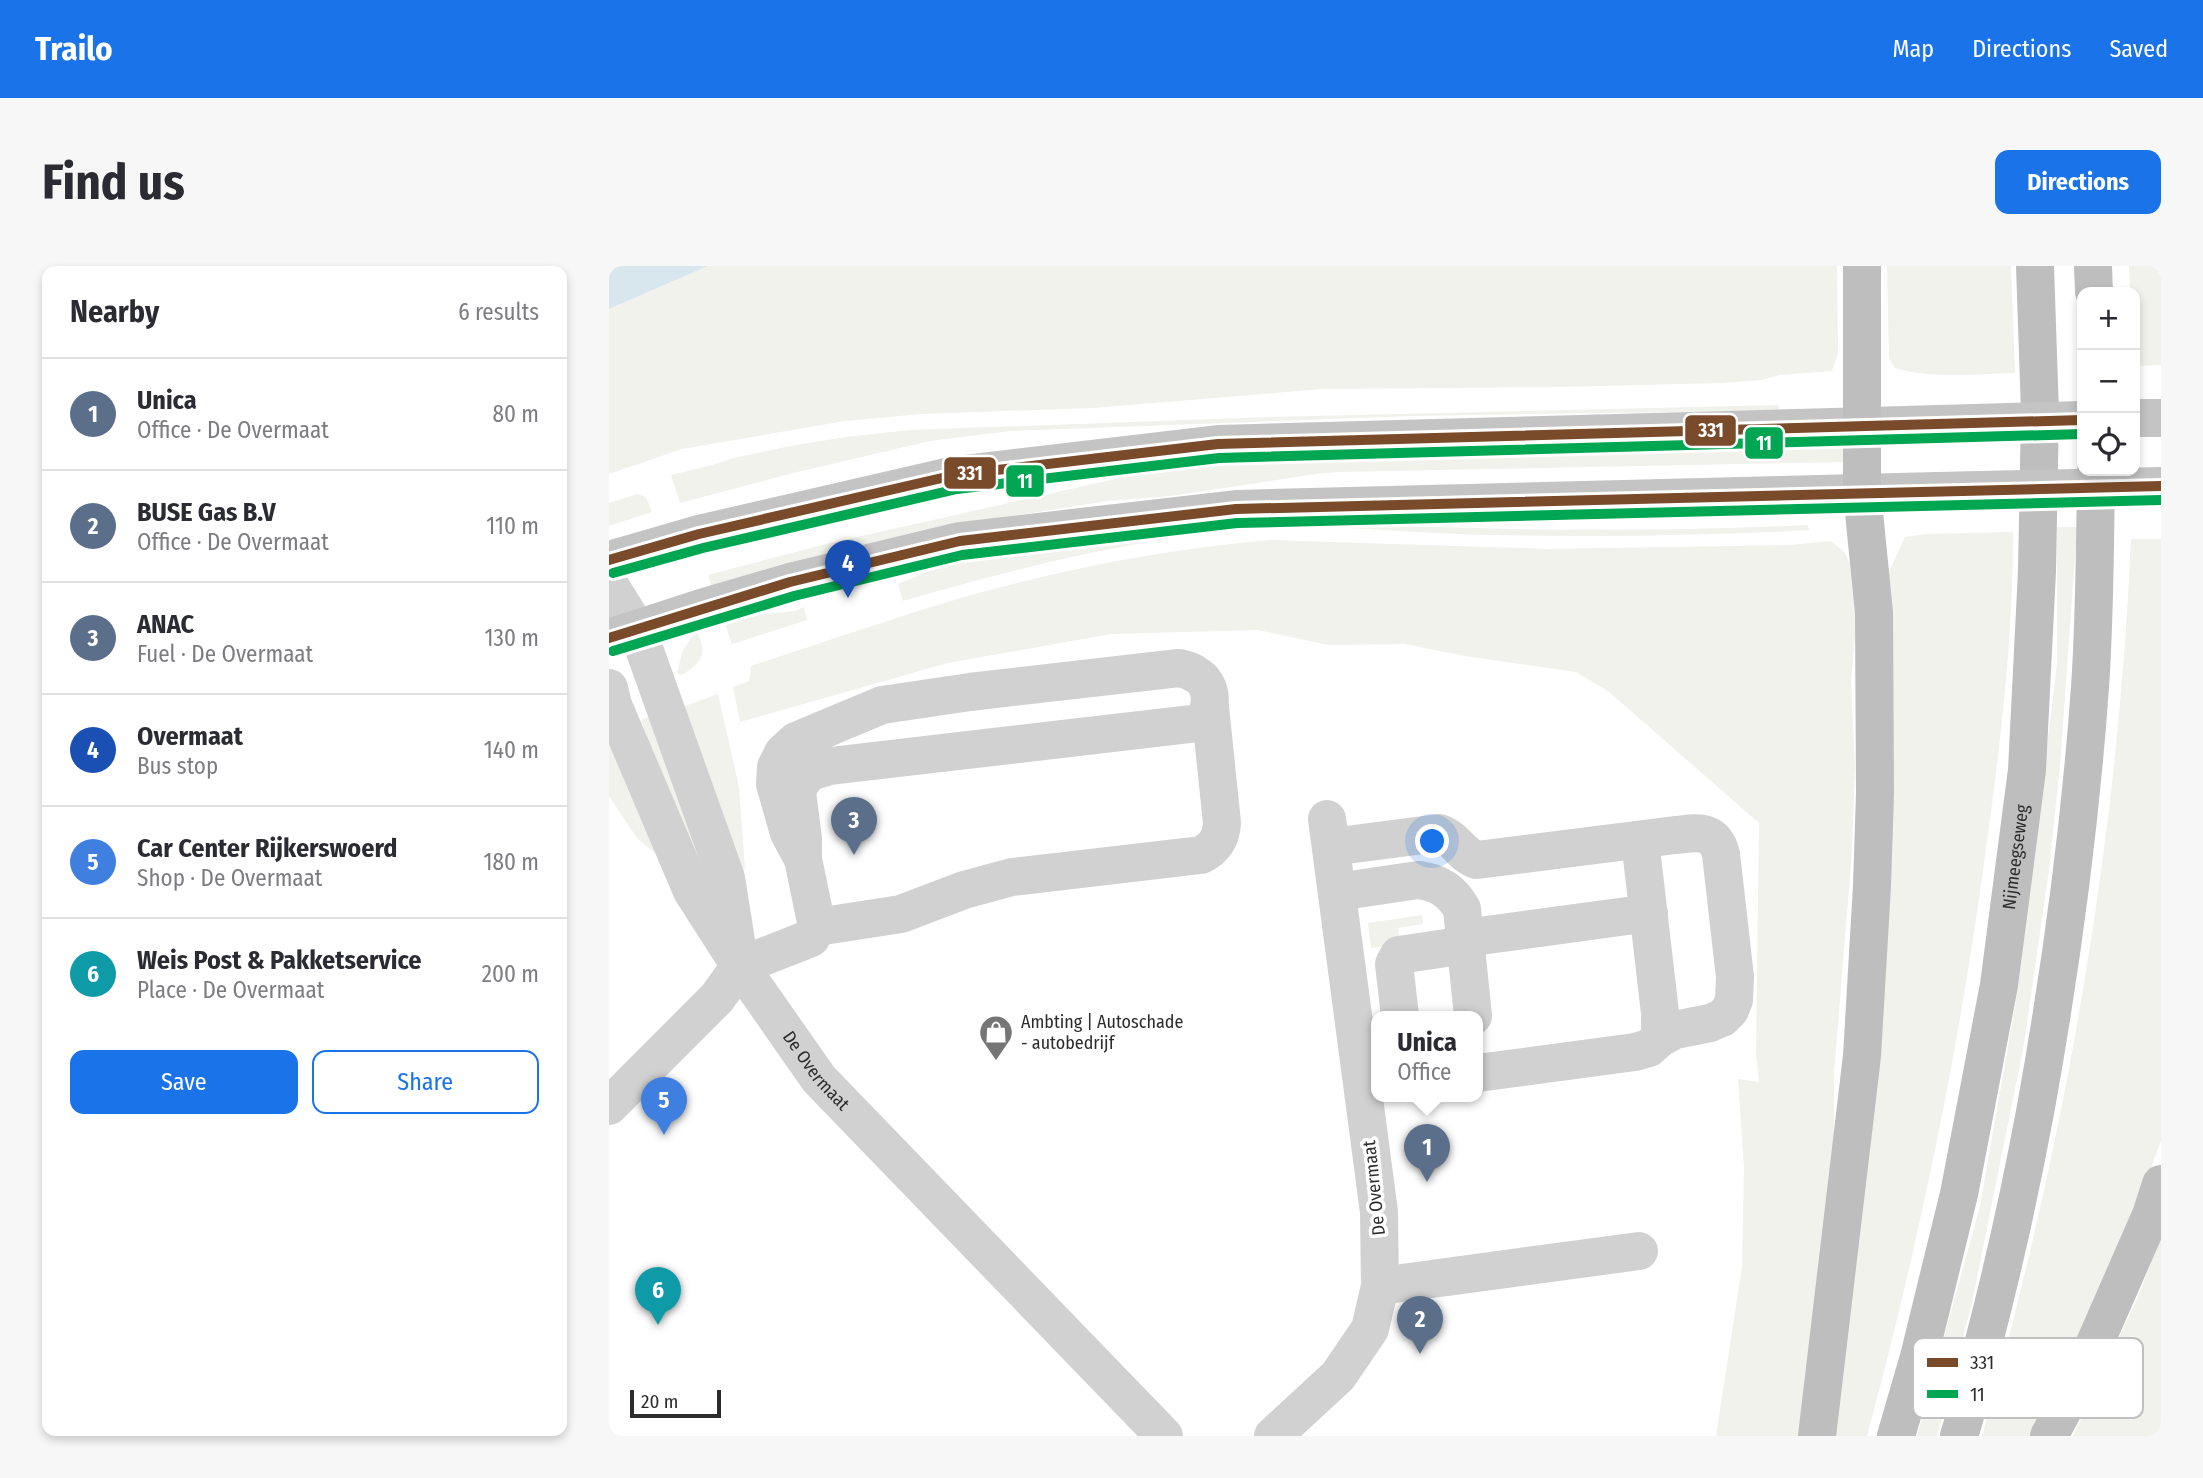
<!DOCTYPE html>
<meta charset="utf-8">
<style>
:root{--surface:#fff;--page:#f7f7f7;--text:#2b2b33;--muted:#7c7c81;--line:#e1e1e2;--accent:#1a73e8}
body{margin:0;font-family:"Fira Sans Condensed",sans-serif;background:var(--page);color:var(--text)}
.controls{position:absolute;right:21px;top:21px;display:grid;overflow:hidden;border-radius:14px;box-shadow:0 4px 10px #0003}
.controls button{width:63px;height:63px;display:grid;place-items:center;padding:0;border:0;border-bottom:2px solid var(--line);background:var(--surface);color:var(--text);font:35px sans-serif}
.scale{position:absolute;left:21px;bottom:18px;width:91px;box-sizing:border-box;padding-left:7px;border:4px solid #2c2c2c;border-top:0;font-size:19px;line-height:24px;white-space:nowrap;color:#2c2c2c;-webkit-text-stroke:5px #fff;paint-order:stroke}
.you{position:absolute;left:824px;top:576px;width:24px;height:24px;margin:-18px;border:5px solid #fff;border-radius:50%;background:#1a73e8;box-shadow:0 0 0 10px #1a73e833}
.badge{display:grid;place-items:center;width:46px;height:46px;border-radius:50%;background:var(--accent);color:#fff;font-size:23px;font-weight:700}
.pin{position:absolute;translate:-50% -58px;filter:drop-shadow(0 2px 4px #0008)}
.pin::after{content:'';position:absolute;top:37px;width:24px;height:21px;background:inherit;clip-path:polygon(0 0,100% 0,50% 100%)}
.popup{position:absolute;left:762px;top:745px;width:112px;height:91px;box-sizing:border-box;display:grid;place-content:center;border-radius:14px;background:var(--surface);filter:drop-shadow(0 2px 5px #0005);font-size:23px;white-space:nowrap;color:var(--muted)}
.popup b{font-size:26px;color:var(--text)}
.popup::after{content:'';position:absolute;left:50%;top:100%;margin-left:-14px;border:14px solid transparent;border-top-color:var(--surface)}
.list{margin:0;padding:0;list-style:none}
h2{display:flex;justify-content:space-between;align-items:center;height:91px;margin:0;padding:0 28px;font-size:30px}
h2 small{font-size:23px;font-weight:400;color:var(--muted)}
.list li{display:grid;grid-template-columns:46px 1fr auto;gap:21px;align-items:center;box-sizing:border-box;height:112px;padding:0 28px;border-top:2px solid var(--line)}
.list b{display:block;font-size:26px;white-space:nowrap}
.list p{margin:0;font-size:23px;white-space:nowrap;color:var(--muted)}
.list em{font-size:23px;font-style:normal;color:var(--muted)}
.actions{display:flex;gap:14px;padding:21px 28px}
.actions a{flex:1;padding:16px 0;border:2px solid var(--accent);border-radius:14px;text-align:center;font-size:24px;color:var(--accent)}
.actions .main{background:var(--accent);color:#fff}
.icon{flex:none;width:38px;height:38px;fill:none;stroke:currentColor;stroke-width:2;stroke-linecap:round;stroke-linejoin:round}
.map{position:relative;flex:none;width:1552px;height:1170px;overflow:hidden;border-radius:14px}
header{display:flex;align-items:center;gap:42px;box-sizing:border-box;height:98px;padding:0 35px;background:var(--accent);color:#fff}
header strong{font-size:33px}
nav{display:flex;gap:38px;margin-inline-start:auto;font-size:24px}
.intro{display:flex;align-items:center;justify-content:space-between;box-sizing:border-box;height:168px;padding:0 42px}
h1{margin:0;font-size:49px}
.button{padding:18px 32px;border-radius:14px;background:var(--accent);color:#fff;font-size:24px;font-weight:700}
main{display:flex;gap:42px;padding:0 42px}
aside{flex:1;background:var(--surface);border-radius:14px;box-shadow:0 4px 10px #0003}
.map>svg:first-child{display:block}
.green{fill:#f0f2eb}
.water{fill:#d8e7ee}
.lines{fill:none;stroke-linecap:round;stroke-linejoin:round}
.minor{stroke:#d1d1d1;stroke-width:38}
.major{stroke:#c4c4c4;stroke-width:38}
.highway{stroke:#bebebe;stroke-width:38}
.major-bridge{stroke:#c4c4c4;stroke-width:38}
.bus-1-casing{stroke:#fff;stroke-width:16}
.bus-2-casing{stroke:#fff;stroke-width:16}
.bus-1{stroke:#7a4b2a;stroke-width:10}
.bus-2{stroke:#00a651;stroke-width:10}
.labels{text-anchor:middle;stroke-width:7;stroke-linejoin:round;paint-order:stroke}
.street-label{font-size:18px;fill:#2c2c2c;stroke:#fff}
.poi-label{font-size:18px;fill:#2c2c2c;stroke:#fff;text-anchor:start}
.key{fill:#fff;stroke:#c0c0c0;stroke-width:2}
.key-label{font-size:19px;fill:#2c2c2c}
.line-badge{stroke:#fff;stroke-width:2.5}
.badge-label{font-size:19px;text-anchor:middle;font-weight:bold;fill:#fff}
</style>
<header>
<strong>Trailo</strong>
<nav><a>Map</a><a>Directions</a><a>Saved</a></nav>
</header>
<div class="intro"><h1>Find us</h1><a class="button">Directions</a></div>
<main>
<aside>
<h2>Nearby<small>6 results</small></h2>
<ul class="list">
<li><span class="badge" style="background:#5c6f8a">1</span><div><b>Unica</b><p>Office · De Overmaat</p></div><em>80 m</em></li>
<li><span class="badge" style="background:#5c6f8a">2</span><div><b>BUSE Gas B.V</b><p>Office · De Overmaat</p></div><em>110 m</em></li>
<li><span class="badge" style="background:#5c6f8a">3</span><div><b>ANAC</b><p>Fuel · De Overmaat</p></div><em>130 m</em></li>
<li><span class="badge" style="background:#1a4fb4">4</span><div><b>Overmaat</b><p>Bus stop</p></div><em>140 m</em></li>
<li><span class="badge" style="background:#3f7fe0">5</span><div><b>Car Center Rijkerswoerd</b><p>Shop · De Overmaat</p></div><em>180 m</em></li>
<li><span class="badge" style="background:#0f9aa8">6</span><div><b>Weis Post &amp; Pakketservice</b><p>Place · De Overmaat</p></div><em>200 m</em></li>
</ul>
<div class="actions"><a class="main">Save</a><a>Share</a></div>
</aside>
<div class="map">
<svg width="1552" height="1170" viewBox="0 0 1552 1170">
<rect width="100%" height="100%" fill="#fff"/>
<g class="green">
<polygon points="99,0 1228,0 1229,87 1223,105 1170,109 1153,114 1113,117 951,121 713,123 483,142 312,148 236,155 73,183 0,208 0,43"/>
<path d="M 1278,0 L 1402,0 L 1406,107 C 1366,108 1324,113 1286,102 L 1280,92 Z"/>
<polygon points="1520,0 1552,0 1552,99 1526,100 1526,26 1521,26"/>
<polygon points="1169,139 1170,141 1169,144 1123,145 804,150 401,165 321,175 180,208 71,237 62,209 103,199 125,192 181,180 237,171 301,164 659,151"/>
<polygon points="1237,175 1237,196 730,206 707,208 562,230 498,235 391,252 103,321 99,309 217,278 569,199 691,189"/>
<polygon points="29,228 37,231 43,246 0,260 0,237"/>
<path d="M 756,258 C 904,265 1051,266 1198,259 L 1201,264 C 1094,270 986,271 878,269 C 805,268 730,258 656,262 C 533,270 412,301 294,335 L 289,318 L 350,293 L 573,262 Z"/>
<polygon points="1448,261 1468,261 1451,500 1440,603 1415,778 1363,1037 1328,1170 1308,1170 1371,940 1408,729 1448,398"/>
<path d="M 1404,266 C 1404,379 1390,492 1374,604 C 1348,795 1308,984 1258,1170 L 1217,1170 L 1279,308 L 1296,271 L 1316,268 Z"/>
<path d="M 1522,273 L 1552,273 L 1552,875 L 1512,983 L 1426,1170 L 1373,1170 C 1456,878 1509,576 1522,273 Z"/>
<path d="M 660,274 L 939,283 L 1181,279 L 1222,275 L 1236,287 L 1241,299 L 1247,360 L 1242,415 L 1246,499 L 1243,585 L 1225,808 L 1225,890 L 1189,1170 L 1107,1170 L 1133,1001 L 1135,902 L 1129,813 L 1150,816 L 1147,789 L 1150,557 L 999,425 L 967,406 L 856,390 L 796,378 L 719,379 L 649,364 L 502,368 L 339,397 L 131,456 L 124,421 L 140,415 L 142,400 C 213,377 284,352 355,331 C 454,303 558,283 660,274 Z"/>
<polygon points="195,341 198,354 123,378 114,352 186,345"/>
<path d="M 85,368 L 89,368 C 99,390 91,397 73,409 L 68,407 L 74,384 Z"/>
<polygon points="109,428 130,521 136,603 132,604 73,441"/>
<polygon points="42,450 106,626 73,569 32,454"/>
<polygon points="0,473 9,490 46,587 28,572 0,530"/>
<polygon points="813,649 814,658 789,662 791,678 762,682 759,657"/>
<polygon points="1552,970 1552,1170 1464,1170 1529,1031"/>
</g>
<polygon class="water" points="0,0 99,0 0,43"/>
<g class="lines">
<g class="minor">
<polyline points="0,318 28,363 117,612 131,700 108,732 0,840"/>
<path id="s1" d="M 0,422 L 4,439 L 83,625 L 131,700 L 210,813 L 555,1170"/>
<polyline points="1031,574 1051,747 1051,772"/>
<path d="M 722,581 L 830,567 C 847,572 852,589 868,594 L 1066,569 C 1088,567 1105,562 1112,588 L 1126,711 L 1125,734 L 1121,744 L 1113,752 L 1101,757 L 1066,764 L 1051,772 L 1040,782 L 1026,786 L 869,807"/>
<path d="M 728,626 L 809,614 C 829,616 843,625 853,643 L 864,750"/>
<path d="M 208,661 L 292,648 L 355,624 L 403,611 L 592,589 C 606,582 612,573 613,557 L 601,441"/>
<polyline points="856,672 1040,647"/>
<path d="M 131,700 L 202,672 L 208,661 L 194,593 L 194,573 L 188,526 L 191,518 L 200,506 L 221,500 L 590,457 C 605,445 605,418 586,408 C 582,405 575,403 570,402 L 361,426 L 273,439 L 187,475 L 174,487 L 167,501 L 166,518 L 180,567 L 194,593"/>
<polyline points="791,750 785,698 790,689 857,679"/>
<polyline points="771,1020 1030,985"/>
<polyline points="664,1170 729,1110 761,1063 771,1020 770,946 718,553"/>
</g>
<g class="major">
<polyline points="1526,152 1552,152"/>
<polyline points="0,294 90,268 346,209 609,178 1330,158"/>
<polyline points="0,372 92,342 181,316 351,275 627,243 1329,225"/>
</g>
<g class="highway">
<polyline points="1484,0 1485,26"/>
<polyline points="1208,1170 1253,790 1263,620 1266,527 1265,347 1253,226 1253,0"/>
<path id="s2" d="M 1287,1170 L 1310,1091 L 1350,928 L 1390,719 L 1418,504 L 1428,305 L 1431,146 L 1426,0"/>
<path d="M 1350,1170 C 1359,1142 1366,1112 1373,1083 C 1394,1003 1412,922 1427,841 C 1452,702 1471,562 1481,421 C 1486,349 1486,277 1487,205"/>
<polyline points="1440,1170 1469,1116 1542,949 1552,918"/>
</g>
<g class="major-bridge">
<polyline points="1330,158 1473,154"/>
<polyline points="1329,225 1552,220"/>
</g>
<g class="bus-1-casing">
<g id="bus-1">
<polyline points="0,294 90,268 346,209 609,178 1473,154"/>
<polyline points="0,372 181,316 351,275 627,243 1552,220"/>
</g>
</g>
<g class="bus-2-casing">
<g id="bus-2">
<polyline points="4,307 94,282 348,223 610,192 1473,168"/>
<polyline points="4,385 185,330 353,289 628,257 1552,234"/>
</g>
</g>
<use href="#bus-1" class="bus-1"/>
<use href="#bus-2" class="bus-2"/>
</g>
<defs>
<g id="shop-pin" transform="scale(1.75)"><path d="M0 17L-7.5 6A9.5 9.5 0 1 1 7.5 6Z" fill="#767676" stroke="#fff"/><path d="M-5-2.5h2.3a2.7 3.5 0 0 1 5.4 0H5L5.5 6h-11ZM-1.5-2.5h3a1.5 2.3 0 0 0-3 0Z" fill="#fff"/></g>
</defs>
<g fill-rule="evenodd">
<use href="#shop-pin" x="387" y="766"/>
</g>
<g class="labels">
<g class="street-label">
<text dy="6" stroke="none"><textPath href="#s2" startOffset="592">Nijmeegseweg</textPath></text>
<text dy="6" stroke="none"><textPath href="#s1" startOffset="438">De Overmaat</textPath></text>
<text transform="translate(765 922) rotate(-96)" y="6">De Overmaat</text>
</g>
<g class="poi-label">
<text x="412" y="762">Ambting | Autoschade<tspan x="412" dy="21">- autobedrijf</tspan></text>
</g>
</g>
<rect x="1304" y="1072" width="230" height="80" rx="10" class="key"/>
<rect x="1318" y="1092" width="31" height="9" fill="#7a4b2a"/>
<rect x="1318" y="1124" width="31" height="8" fill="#00a651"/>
<g class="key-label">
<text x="1361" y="1103">331</text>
<text x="1361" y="1135">11</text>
</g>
<g class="line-badge">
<rect x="1075" y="148" width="53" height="33" rx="7" fill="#7a4b2a"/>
<rect x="1135" y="160" width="40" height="34" rx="7" fill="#00a651"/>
<rect x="334" y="190" width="54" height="34" rx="7" fill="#7a4b2a"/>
<rect x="396" y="198" width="40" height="34" rx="7" fill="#00a651"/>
</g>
<g class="badge-label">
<text x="1102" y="171">331</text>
<text x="1155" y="184">11</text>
<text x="361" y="214">331</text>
<text x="416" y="222">11</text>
</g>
</svg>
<div class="controls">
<button>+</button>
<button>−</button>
<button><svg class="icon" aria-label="locate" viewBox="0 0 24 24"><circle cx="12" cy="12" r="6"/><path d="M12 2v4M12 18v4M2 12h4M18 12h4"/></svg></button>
</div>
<div class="scale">20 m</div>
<div class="you"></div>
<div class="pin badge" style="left:818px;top:916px;background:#5c6f8a">1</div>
<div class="popup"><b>Unica</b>Office</div>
<div class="pin badge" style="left:811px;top:1088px;background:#5c6f8a">2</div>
<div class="pin badge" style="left:245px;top:589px;background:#5c6f8a">3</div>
<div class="pin badge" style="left:239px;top:332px;background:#1a4fb4">4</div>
<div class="pin badge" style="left:55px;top:869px;background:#3f7fe0">5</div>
<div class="pin badge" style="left:49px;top:1059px;background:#0f9aa8">6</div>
</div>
</main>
